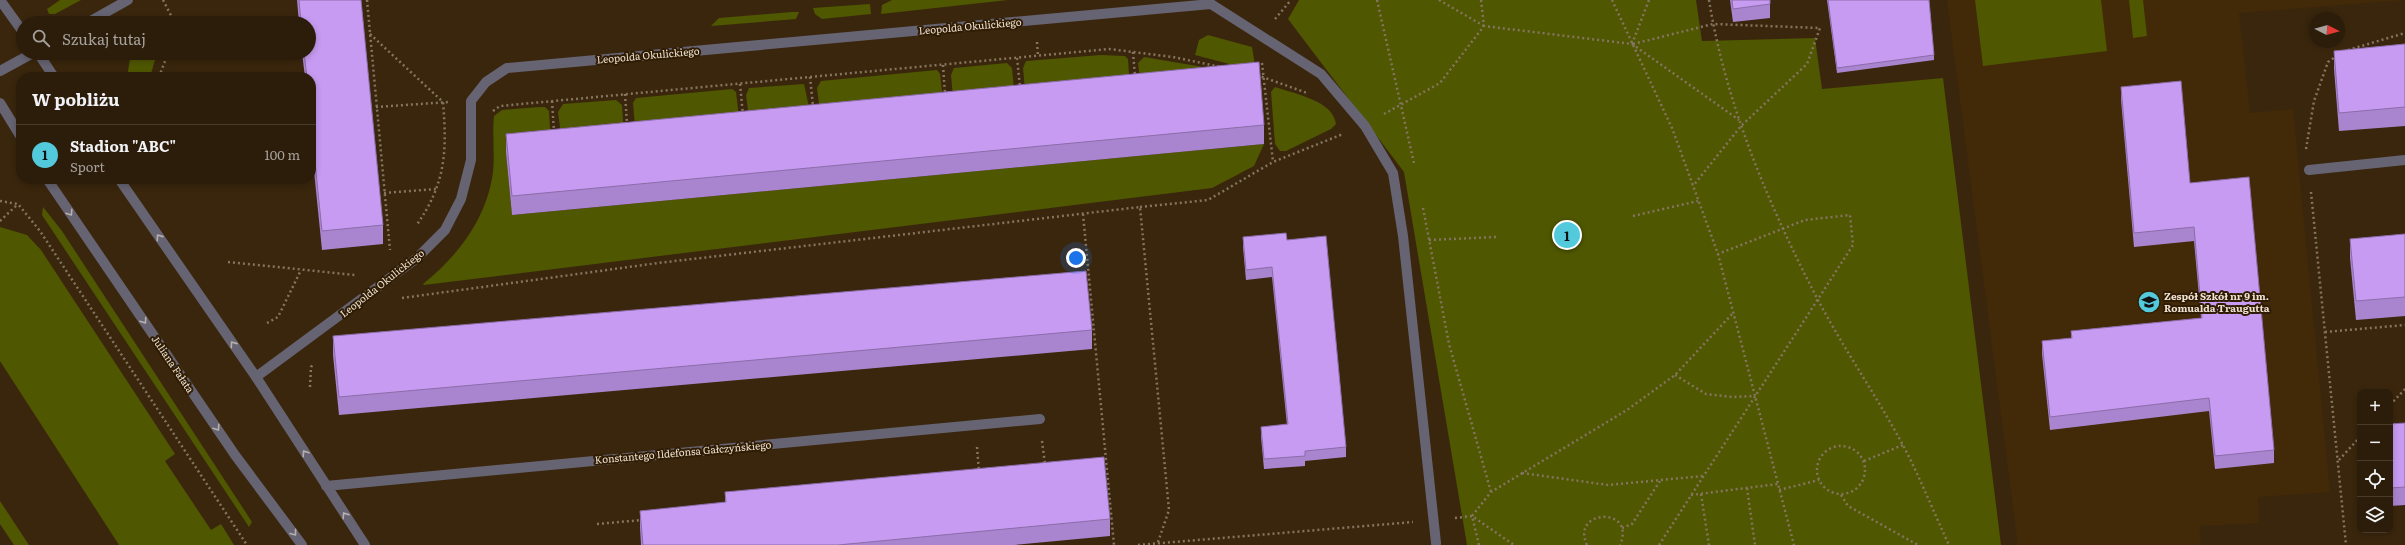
<!DOCTYPE html>
<html lang="pl">
<meta charset="utf-8">
<style>
:root{--surface:#2c1c0a;--page:#342513;--text:#f1f3f6;--muted:#a6a19c;--line:#483a2b;--accent:#53cadc}
body{margin:0;font-family:Literata,serif;background:var(--page);color:var(--text)}
.controls{position:absolute;right:12px;bottom:12px;display:grid;overflow:hidden;border-radius:8px;box-shadow:0 2px 6px #0003}
.controls button{width:36px;height:36px;display:grid;place-items:center;padding:0;border:0;border-bottom:1px solid var(--line);background:var(--surface);color:var(--text);font:20px sans-serif}
.compass{position:absolute;left:2309px;top:12px;width:36px;height:36px;border-radius:50%;background:var(--surface);box-shadow:0 2px 6px #0003;rotate:96deg}
.you{position:absolute;left:1076px;top:258px;width:14px;height:14px;margin:-10px;border:3px solid #fff;border-radius:50%;background:#1a73e8;box-shadow:0 0 0 6px #1a73e833}
.badge{display:grid;place-items:center;width:26px;height:26px;border-radius:50%;background:var(--accent);color:#111;font-size:13px;font-weight:700}
.pin{position:absolute;translate:-50% -50%;border:2px solid #fff;box-shadow:0 1px 4px #0006}
.list{margin:0;padding:0;list-style:none}
h2{display:flex;justify-content:space-between;align-items:center;height:52px;margin:0;padding:0 16px;font-size:17px}
h2 small{font-size:13px;font-weight:400;color:var(--muted)}
.list li{display:grid;grid-template-columns:26px 1fr auto;gap:12px;align-items:center;box-sizing:border-box;height:60px;padding:0 16px;border-top:1px solid var(--line)}
.list b{display:block;font-size:15px;white-space:nowrap}
.list p{margin:0;font-size:13px;white-space:nowrap;color:var(--muted)}
.list em{font-size:13px;font-style:normal;color:var(--muted)}
.icon{flex:none;width:22px;height:22px;fill:none;stroke:currentColor;stroke-width:2;stroke-linecap:round;stroke-linejoin:round}
.map{position:relative;flex:none;width:2405px;height:545px;overflow:hidden}
.search{position:absolute;background:var(--surface);box-shadow:0 2px 6px #0003;left:16px;top:16px;width:300px;height:44px;display:flex;align-items:center;gap:10px;box-sizing:border-box;padding:0 14px;border-radius:22px;color:var(--muted);font-size:15px}
.panel{position:absolute;background:var(--surface);box-shadow:0 2px 6px #0003;left:16px;top:72px;width:300px;height:112px;border-radius:16px}
.map>svg:first-child{display:block}
.built{fill:#422a08}
.green{fill:#4f5701}
.lines{fill:none;stroke-linecap:round;stroke-linejoin:round}
.path{stroke:#85745f;stroke-width:2.5;stroke-dasharray:2 3;stroke-linecap:butt}
.minor{stroke:#666472;stroke-width:10}
.wall{fill:#aa85cf}
.building{fill:#c69bf1;stroke:#8b6ca9}
.oneway{stroke:#b8b0ac}
.labels{text-anchor:middle;stroke-width:4;stroke-linejoin:round;paint-order:stroke}
.street-label{font-size:10px;fill:#efe2d3;stroke:#2f1c03}
.poi-label{font-size:10px;font-weight:bold;fill:#efe2d3;stroke:#2f1c03;text-anchor:start}
</style>
<div class="map">
<svg width="2405" height="545" viewBox="0 0 2405 545">
<rect width="100%" height="100%" fill="#3a260d"/>
<polygon class="built" points="1947,0 2405,0 2239,13 2250,113 2293,109 2330,492 2258,497 2259,523 2199,526 2201,545 2018,545"/>
<g class="green">
<polygon points="60,0 81,0 55,14 49,14 47,9"/>
<polygon points="892,0 1008,0 881,14 882,5"/>
<polygon points="1299,0 1696,0 1702,41 1815,38 1822,89 1943,78 2001,545 1467,545 1404,172 1288,19"/>
<polygon points="1975,0 2101,0 2107,51 1983,66"/>
<polygon points="2129,0 2143,0 2147,36 2133,38"/>
<polygon points="870,4 871,14 822,19 815,14 813,8"/>
<polygon points="792,12 799,12 796,19 711,26 719,18"/>
<polygon points="1208,35 1252,47 1256,71 1195,55 1199,40"/>
<polygon points="131,53 157,53 150,77 127,77"/>
<polygon points="1101,55 1125,56 1128,59 1130,88 1026,101 1023,68 1026,61"/>
<polygon points="1144,57 1203,67 1202,79 1141,87 1138,63"/>
<polygon points="1007,63 1012,68 1015,101 954,108 951,75 954,68"/>
<polygon points="937,70 940,74 944,108 821,120 817,88 821,81"/>
<polygon points="804,84 812,121 750,126 746,95 749,88"/>
<path d="M 1275,87 C 1294,94 1333,100 1336,124 L 1331,129 L 1286,151 L 1280,151 L 1275,144 L 1271,92 Z"/>
<polygon points="732,89 736,92 740,126 636,138 633,103 636,98"/>
<polygon points="616,100 622,105 624,137 562,143 558,112 563,104"/>
<path d="M 540,107 L 545,107 L 549,111 L 551,145 L 506,153 L 512,215 L 1264,144 L 1254,166 L 1212,188 L 424,285 L 423,284 C 458,256 487,218 493,172 C 495,154 492,135 494,116 L 502,110 Z"/>
<polygon points="43,207 62,231 252,522 249,527 42,215"/>
<polygon points="0,227 27,235 41,250 175,454 165,461 211,530 221,524 234,545 119,545 0,361"/>
<polygon points="0,501 29,545 14,545 0,524"/>
</g>
<g class="lines">
<g class="path">
<polyline points="163,0 175,23"/>
<polyline points="367,0 390,250"/>
<polyline points="1377,0 1414,163"/>
<polyline points="1439,0 1484,26"/>
<polyline points="1481,0 1484,26"/>
<polyline points="1612,0 1672,128 1718,254 1794,545"/>
<path d="M 1709,0 C 1726,105 1769,206 1818,300 C 1845,351 1878,398 1905,449 C 1921,480 1934,513 1949,545"/>
<polyline points="1275,19 1291,0"/>
<path d="M 370,34 L 443,102 C 447,152 446,183 416,226"/>
<polyline points="1037,42 1038,56"/>
<polyline points="1632,44 1649,0"/>
<polyline points="1633,44 1713,24 1820,28 1807,64 1741,126 1693,186"/>
<polyline points="2348,50 2405,33"/>
<polyline points="1133,52 1135,77"/>
<polyline points="1017,58 1020,87"/>
<polyline points="1262,63 1273,162"/>
<polyline points="943,65 945,94"/>
<polyline points="1257,75 1307,93"/>
<polyline points="159,77 168,53"/>
<polyline points="810,77 813,106"/>
<polyline points="740,84 743,115"/>
<polyline points="625,94 627,124"/>
<polyline points="552,101 554,132"/>
<polyline points="376,107 449,102"/>
<polyline points="493,111 500,106 1109,49 1173,57 1221,67"/>
<polyline points="1384,114 1440,83 1484,26 1632,44 1739,120"/>
<polyline points="2306,149 2314,101 2328,62 2335,57"/>
<polyline points="2311,192 2346,545"/>
<polyline points="384,193 436,189"/>
<polyline points="0,201 18,204 40,231 247,545"/>
<polyline points="1140,207 1208,200 1273,162 1343,134"/>
<polyline points="1423,208 1449,344 1491,492"/>
<polyline points="1083,214 1114,545"/>
<polyline points="1633,216 1698,201"/>
<polyline points="0,221 18,204"/>
<polyline points="1429,240 1496,237"/>
<polyline points="228,262 355,275"/>
<polyline points="402,298 658,263 1140,207 1169,510 1157,545"/>
<polyline points="267,323 278,317 301,270"/>
<polyline points="2325,332 2405,325"/>
<polyline points="1675,375 1706,394 1732,397 1755,396"/>
<polyline points="310,387 311,367 314,363"/>
<polyline points="2390,405 2405,389"/>
<polyline points="1042,441 1045,464"/>
<circle cx="1841" cy="470" r="24"/>
<polyline points="977,447 979,472"/>
<polyline points="2339,460 2360,437"/>
<polyline points="1864,461 1903,445"/>
<polyline points="1522,473 1608,485 1703,476"/>
<polyline points="1747,488 1755,545"/>
<polyline points="1779,490 1819,480"/>
<polyline points="1701,494 1709,545"/>
<polyline points="1691,495 1778,484"/>
<polyline points="1841,495 1848,506 1918,545"/>
<polyline points="1455,518 1472,516 1514,545"/>
<polyline points="597,524 642,520"/>
<polyline points="1622,528 1632,524 1660,481"/>
<polyline points="1138,545 1413,522"/>
<polyline points="1479,545 1472,516 1491,492 1627,410 1675,375 1734,312"/>
<path d="M 1587,545 C 1570,509 1637,506 1620,545"/>
<polyline points="1659,545 1853,245 1850,215 1805,220 1718,254"/>
</g>
<g class="minor">
<polyline points="0,0 23,32"/>
<polyline points="87,23 128,0"/>
<polyline points="38,53 54,77"/>
<polyline points="0,71 33,53"/>
<polyline points="0,103 21,137"/>
<polyline points="2309,170 2405,160"/>
<polyline points="47,179 235,455 302,545"/>
<polyline points="119,179 256,377 365,545"/>
<polyline points="256,377 417,258 445,230 461,199 471,160 471,101 486,82 507,68 1211,4 1321,74 1365,126 1393,173 1403,236 1436,543"/>
<polyline points="326,486 1040,419"/>
</g>
</g>
<g class="wall">
<polygon points="297,0 361,0 383,225 383,244 322,250 311,141 311,77 305,77 302,53 309,53 309,23 299,23"/>
<polygon points="1730,0 1770,0 1770,18 1733,22"/>
<polygon points="1827,0 1929,0 1934,55 1934,60 1837,73"/>
<polygon points="2405,44 2405,126 2339,131 2334,69 2334,51"/>
<polygon points="2121,87 2190,183 2274,450 2274,463 2215,469 2209,411 2050,430 2042,354 2042,341 2071,338 2071,331 2201,318 2194,241 2134,247 2121,100"/>
<polygon points="1264,125 1264,144 512,215 506,153 506,134"/>
<polygon points="2405,234 2405,316 2356,320 2350,258 2350,239"/>
<polygon points="1243,237 1287,240 1346,447 1346,457 1305,461 1305,466 1264,469 1261,437 1261,427 1287,425 1272,277 1246,280 1243,247"/>
<polygon points="1092,330 1092,349 339,415 333,355 333,336"/>
<polygon points="2405,423 2405,505 2390,506 2390,424"/>
<polygon points="725,492 1110,519 1110,536 1014,545 641,545 640,528 640,511 725,503"/>
</g>
<g class="building">
<polygon points="299,0 361,0 383,225 322,231 311,123 311,77 307,77 304,53 309,53 309,23 301,23"/>
<polygon points="1732,0 1770,0 1770,4 1733,9"/>
<polygon points="1828,0 1929,0 1934,55 1837,68"/>
<polygon points="2405,44 2405,107 2339,113 2334,51"/>
<polygon points="1259,62 1264,125 512,196 506,134"/>
<polygon points="2181,81 2190,183 2249,177 2274,450 2215,456 2209,398 2050,417 2042,341 2072,338 2071,331 2202,318 2194,227 2134,233 2121,87"/>
<polygon points="1286,233 1287,240 1326,236 1346,447 1305,451 1305,456 1264,459 1261,427 1288,424 1272,267 1246,270 1243,237"/>
<polygon points="2405,234 2405,297 2356,301 2350,239"/>
<polygon points="1086,271 1092,330 339,397 333,336"/>
<polygon points="2405,423 2405,487 2390,488 2390,424"/>
<polygon points="1104,457 1110,519 838,545 643,545 640,511 726,502 725,492"/>
</g>
<defs><path id="oneway-chevron" d="M-2-3.5L2.5 0L-2 3.5" fill="none" stroke-width="1.6" stroke-linecap="round" stroke-linejoin="round"/></defs>
<g class="oneway">
<use href="#oneway-chevron" transform="translate(70 213) rotate(56)"/>
<use href="#oneway-chevron" transform="translate(159 237) rotate(-125)"/>
<use href="#oneway-chevron" transform="translate(144 321) rotate(56)"/>
<use href="#oneway-chevron" transform="translate(233 344) rotate(-125)"/>
<use href="#oneway-chevron" transform="translate(217 428) rotate(56)"/>
<use href="#oneway-chevron" transform="translate(305 453) rotate(-123)"/>
<use href="#oneway-chevron" transform="translate(345 515) rotate(-123)"/>
<use href="#oneway-chevron" transform="translate(294 533) rotate(53)"/>
</g>
<defs>
<g id="school-disc" transform="scale(1.15)"><circle r="9.5" fill="#53cadc" stroke="#2f1c03"/><path d="M0-5L7-2L0 1L-7-2ZM-4 1L0 2.5L4 1V4Q0 6-4 4Z" fill="#111"/></g>
</defs>
<g fill-rule="evenodd">
<use href="#school-disc" x="2149" y="302"/>
</g>
<g class="labels">
<g class="street-label">
<text transform="translate(970 26) rotate(-5)" y="4">Leopolda Okulickiego</text>
<text transform="translate(648 55) rotate(-5)" y="4">Leopolda Okulickiego</text>
<text transform="translate(382 283) rotate(-38)" y="4">Leopolda Okulickiego</text>
<text transform="translate(173 364) rotate(56)" y="4">Juliana Fałata</text>
<text transform="translate(683 452) rotate(-5)" y="4">Konstantego Ildefonsa Gałczyńskiego</text>
</g>
<g class="poi-label">
<text x="2164" y="300">Zespół Szkół nr 9 im.<tspan x="2164" dy="12">Romualda Traugutta</tspan></text>
</g>
</g>
</svg>
<div class="controls">
<button>+</button>
<button>−</button>
<button><svg class="icon" aria-label="locate" viewBox="0 0 24 24"><circle cx="12" cy="12" r="6"/><path d="M12 2v4M12 18v4M2 12h4M18 12h4"/></svg></button>
<button><svg class="icon" aria-label="layers" viewBox="0 0 24 24"><path d="M12 4l9 5-9 5-9-5zM3 14l9 5 9-5"/></svg></button>
</div>
<svg class="compass" viewBox="-18 -18 36 36"><path d="M0-13l5 13h-10z" fill="#e53935"/><path d="M0 13l5-13h-10z" fill="#a6a19c"/></svg>
<div class="you"></div>
<div class="pin badge" style="left:1567px;top:235px">1</div>
<div class="search"><svg class="icon" aria-label="search" viewBox="0 0 24 24"><circle cx="10" cy="10" r="6"/><path d="M15 15l6 6"/></svg>Szukaj tutaj</div>
<section class="panel">
<h2>W pobliżu<small></small></h2>
<ul class="list">
<li><span class="badge">1</span><div><b>Stadion &quot;ABC&quot;</b><p>Sport</p></div><em>100 m</em></li>
</ul>
</section>
</div>
